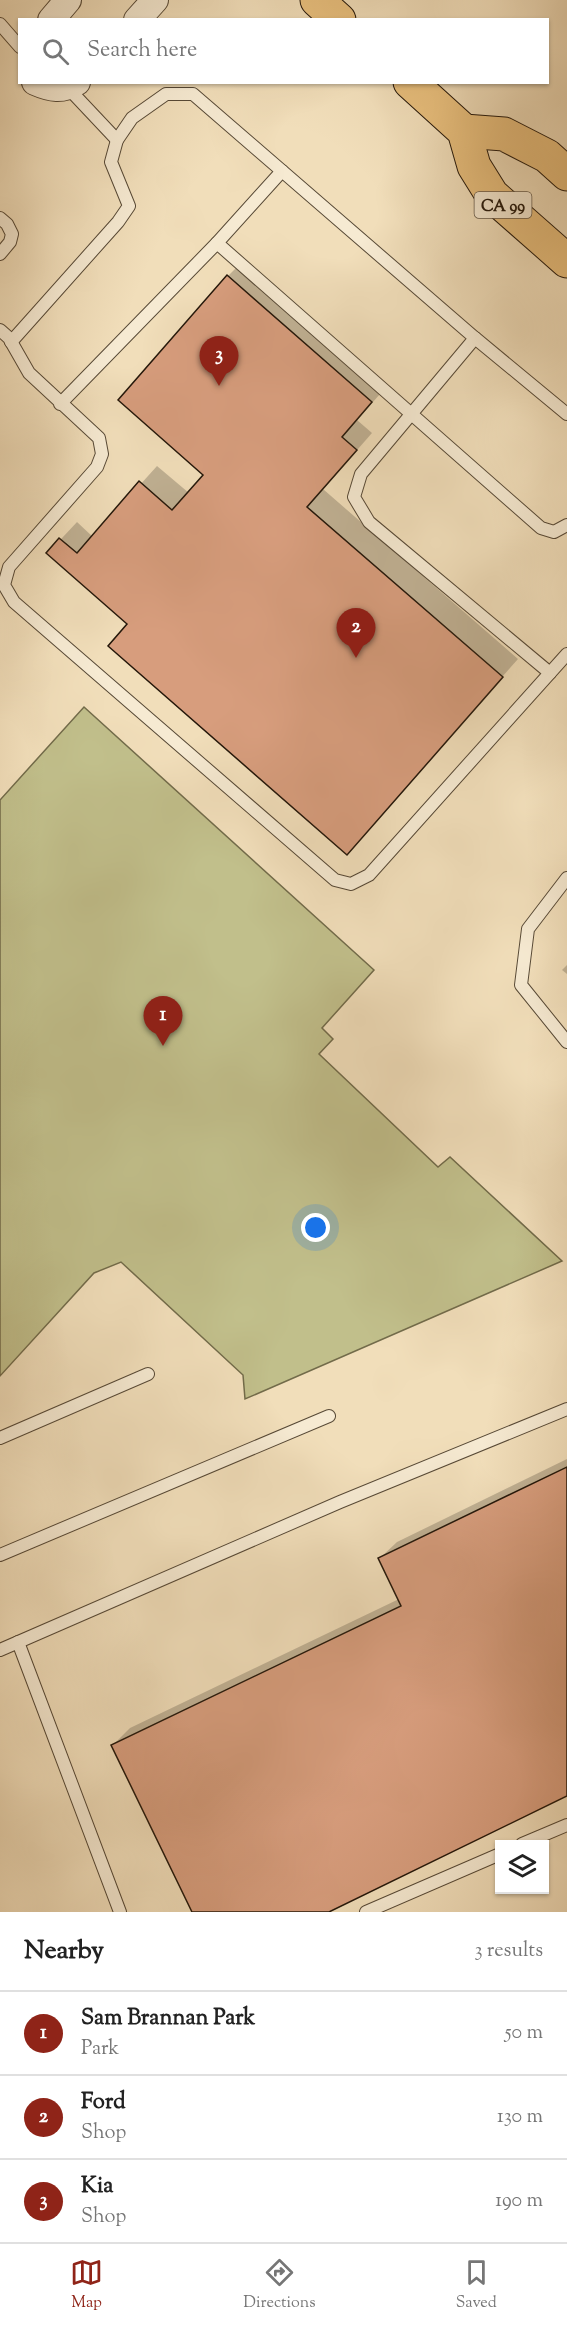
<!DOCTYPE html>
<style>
:root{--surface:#fff;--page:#f2f2f2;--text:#222;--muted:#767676;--line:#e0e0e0;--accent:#8f2418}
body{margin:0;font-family:"Sorts Mill Goudy",serif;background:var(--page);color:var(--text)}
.controls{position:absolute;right:18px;bottom:18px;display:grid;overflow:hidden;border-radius:0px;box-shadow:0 2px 4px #0004}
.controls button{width:54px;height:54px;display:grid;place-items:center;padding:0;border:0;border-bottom:2px solid var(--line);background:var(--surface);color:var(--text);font:30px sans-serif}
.you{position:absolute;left:316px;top:1228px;width:21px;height:21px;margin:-15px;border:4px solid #fff;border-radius:50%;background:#1a73e8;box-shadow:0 0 0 9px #1a73e833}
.badge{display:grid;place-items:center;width:39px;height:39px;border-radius:50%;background:var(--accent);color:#fff;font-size:20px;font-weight:700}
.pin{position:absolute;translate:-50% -50px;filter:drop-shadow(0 2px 3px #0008)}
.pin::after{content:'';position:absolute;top:32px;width:21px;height:18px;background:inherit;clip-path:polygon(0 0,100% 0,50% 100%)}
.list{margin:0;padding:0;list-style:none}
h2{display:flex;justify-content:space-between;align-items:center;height:78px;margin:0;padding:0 24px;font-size:26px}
h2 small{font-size:20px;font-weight:400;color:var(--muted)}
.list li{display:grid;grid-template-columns:39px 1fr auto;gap:18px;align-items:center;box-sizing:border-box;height:84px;padding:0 24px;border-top:2px solid var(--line)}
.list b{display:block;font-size:22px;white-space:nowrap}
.list p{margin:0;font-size:20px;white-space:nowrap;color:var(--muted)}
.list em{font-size:20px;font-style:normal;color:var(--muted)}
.icon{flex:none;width:33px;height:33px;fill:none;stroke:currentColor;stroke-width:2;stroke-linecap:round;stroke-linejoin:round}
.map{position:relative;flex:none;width:567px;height:1912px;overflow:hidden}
.search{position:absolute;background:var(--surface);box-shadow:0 2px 4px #0004;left:18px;right:18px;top:18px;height:66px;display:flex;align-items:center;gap:15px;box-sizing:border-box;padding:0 21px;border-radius:0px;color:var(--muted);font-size:22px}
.sheet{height:330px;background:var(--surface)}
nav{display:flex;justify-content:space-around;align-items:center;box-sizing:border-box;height:84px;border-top:2px solid var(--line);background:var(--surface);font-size:16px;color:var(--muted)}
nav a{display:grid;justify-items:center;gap:3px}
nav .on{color:var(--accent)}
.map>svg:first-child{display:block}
.green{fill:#c1bf8b;stroke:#726b4a;stroke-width:1.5}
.shadow{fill:#0003}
.building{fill:#d79d7d;stroke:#24170a;stroke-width:1.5}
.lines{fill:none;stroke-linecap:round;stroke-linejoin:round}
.service-casing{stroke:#574936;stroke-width:14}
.minor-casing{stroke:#574936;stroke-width:28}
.trunk-casing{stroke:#24170a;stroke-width:35}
.service{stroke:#f6ead2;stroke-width:12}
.minor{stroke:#f6ead2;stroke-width:26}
.trunk{stroke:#e8bf7d;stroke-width:33}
.labels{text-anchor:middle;stroke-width:4.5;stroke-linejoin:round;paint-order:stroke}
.shield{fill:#f6ead2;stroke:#635646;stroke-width:1.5}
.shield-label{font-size:16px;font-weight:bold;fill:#24170a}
</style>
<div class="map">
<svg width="567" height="1912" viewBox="0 0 567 1912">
<rect width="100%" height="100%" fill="#f1deba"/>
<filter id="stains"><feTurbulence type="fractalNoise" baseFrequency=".00333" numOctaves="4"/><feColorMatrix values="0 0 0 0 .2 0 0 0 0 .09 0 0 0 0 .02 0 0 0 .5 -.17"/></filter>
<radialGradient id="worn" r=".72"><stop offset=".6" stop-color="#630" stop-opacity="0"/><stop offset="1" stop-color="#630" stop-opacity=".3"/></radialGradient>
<polygon class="green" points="84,707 374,970 322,1028 333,1039 319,1054 438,1167 450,1157 562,1261 245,1399 243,1375 121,1262 94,1273 0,1376 0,800"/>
<g class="shadow">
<polygon points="244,260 388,385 357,420 372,433 323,489 518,659 347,853 129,624 48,553 77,522 93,537 157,466 189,493 206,475 228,276"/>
<polygon points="567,965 567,974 562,970"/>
<polygon points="567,1459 567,1795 325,1912 194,1912 113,1745 130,1728 399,1599 380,1558 397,1542"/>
</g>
<g class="building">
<polygon points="227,275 372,402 342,437 357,450 307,507 503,677 347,855 108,646 127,624 46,553 59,538 77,553 139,481 172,510 203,475 118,400"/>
<polygon points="567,1467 567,1796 329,1912 192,1912 111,1745 401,1606 378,1558"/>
</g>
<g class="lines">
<g class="service-casing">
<g id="service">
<polyline points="0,24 20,47"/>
<polyline points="68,88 117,140"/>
<polyline points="0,218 7,224 12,234 10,242 0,254"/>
<polyline points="217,243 282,171"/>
<polyline points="0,330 9,338 29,373 99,438 102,454 97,467 9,567 4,585 14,602 335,880 351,884 369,875 567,654"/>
<polyline points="475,338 567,414"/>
<polyline points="11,342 118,222 129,206 111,162 117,140 132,118 166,94 193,94 475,338 361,474 354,497 369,522 550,673"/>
<polyline points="60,404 217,243 541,528 554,532 567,525"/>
<polyline points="567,878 528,929 521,985 567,1042"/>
<polyline points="0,1438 148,1374"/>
<polyline points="0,1555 329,1416"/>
<polyline points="18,1642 120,1912"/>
<polyline points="0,1650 340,1502 567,1409"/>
<polyline points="522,1844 567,1825"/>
<polyline points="366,1912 500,1854"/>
</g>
</g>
<g class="minor-casing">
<g id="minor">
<polyline points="51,20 68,0"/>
<polyline points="137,20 155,0"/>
<path d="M 35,82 C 51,89 62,91 77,82"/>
</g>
</g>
<g class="trunk-casing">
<g id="trunk">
<polyline points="317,0 339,20"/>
<polyline points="410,82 464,131 474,166 492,195 567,261"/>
<polyline points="464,131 504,134 547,156 567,174"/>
</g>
</g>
<use href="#service" class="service"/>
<use href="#minor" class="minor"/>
<use href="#trunk" class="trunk"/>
</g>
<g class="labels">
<rect class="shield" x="474.5" y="192" width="57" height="26" rx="4.5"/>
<g class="shield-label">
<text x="503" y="211">CA 99</text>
</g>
</g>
<rect width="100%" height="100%" filter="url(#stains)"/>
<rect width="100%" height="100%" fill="url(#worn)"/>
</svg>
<div class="controls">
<button><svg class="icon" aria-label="layers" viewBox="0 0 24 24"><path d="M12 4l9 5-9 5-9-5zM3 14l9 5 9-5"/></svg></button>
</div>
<div class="you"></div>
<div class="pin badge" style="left:163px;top:1046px">1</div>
<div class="pin badge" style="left:356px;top:658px">2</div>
<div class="pin badge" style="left:219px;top:386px">3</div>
<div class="search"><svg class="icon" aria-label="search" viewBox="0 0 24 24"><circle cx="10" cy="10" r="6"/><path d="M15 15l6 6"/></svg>Search here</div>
</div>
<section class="sheet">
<h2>Nearby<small>3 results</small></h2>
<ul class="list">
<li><span class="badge">1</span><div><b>Sam Brannan Park</b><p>Park</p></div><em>50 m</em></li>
<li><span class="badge">2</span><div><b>Ford</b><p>Shop</p></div><em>130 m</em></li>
<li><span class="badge">3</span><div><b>Kia</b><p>Shop</p></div><em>190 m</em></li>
</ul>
</section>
<nav>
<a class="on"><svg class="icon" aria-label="map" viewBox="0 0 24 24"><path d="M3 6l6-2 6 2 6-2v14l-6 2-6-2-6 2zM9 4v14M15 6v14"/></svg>Map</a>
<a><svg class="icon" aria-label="directions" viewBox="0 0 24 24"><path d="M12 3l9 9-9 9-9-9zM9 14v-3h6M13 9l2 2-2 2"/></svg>Directions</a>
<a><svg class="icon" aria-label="saved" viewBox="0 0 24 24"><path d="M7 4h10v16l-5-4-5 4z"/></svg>Saved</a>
</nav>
